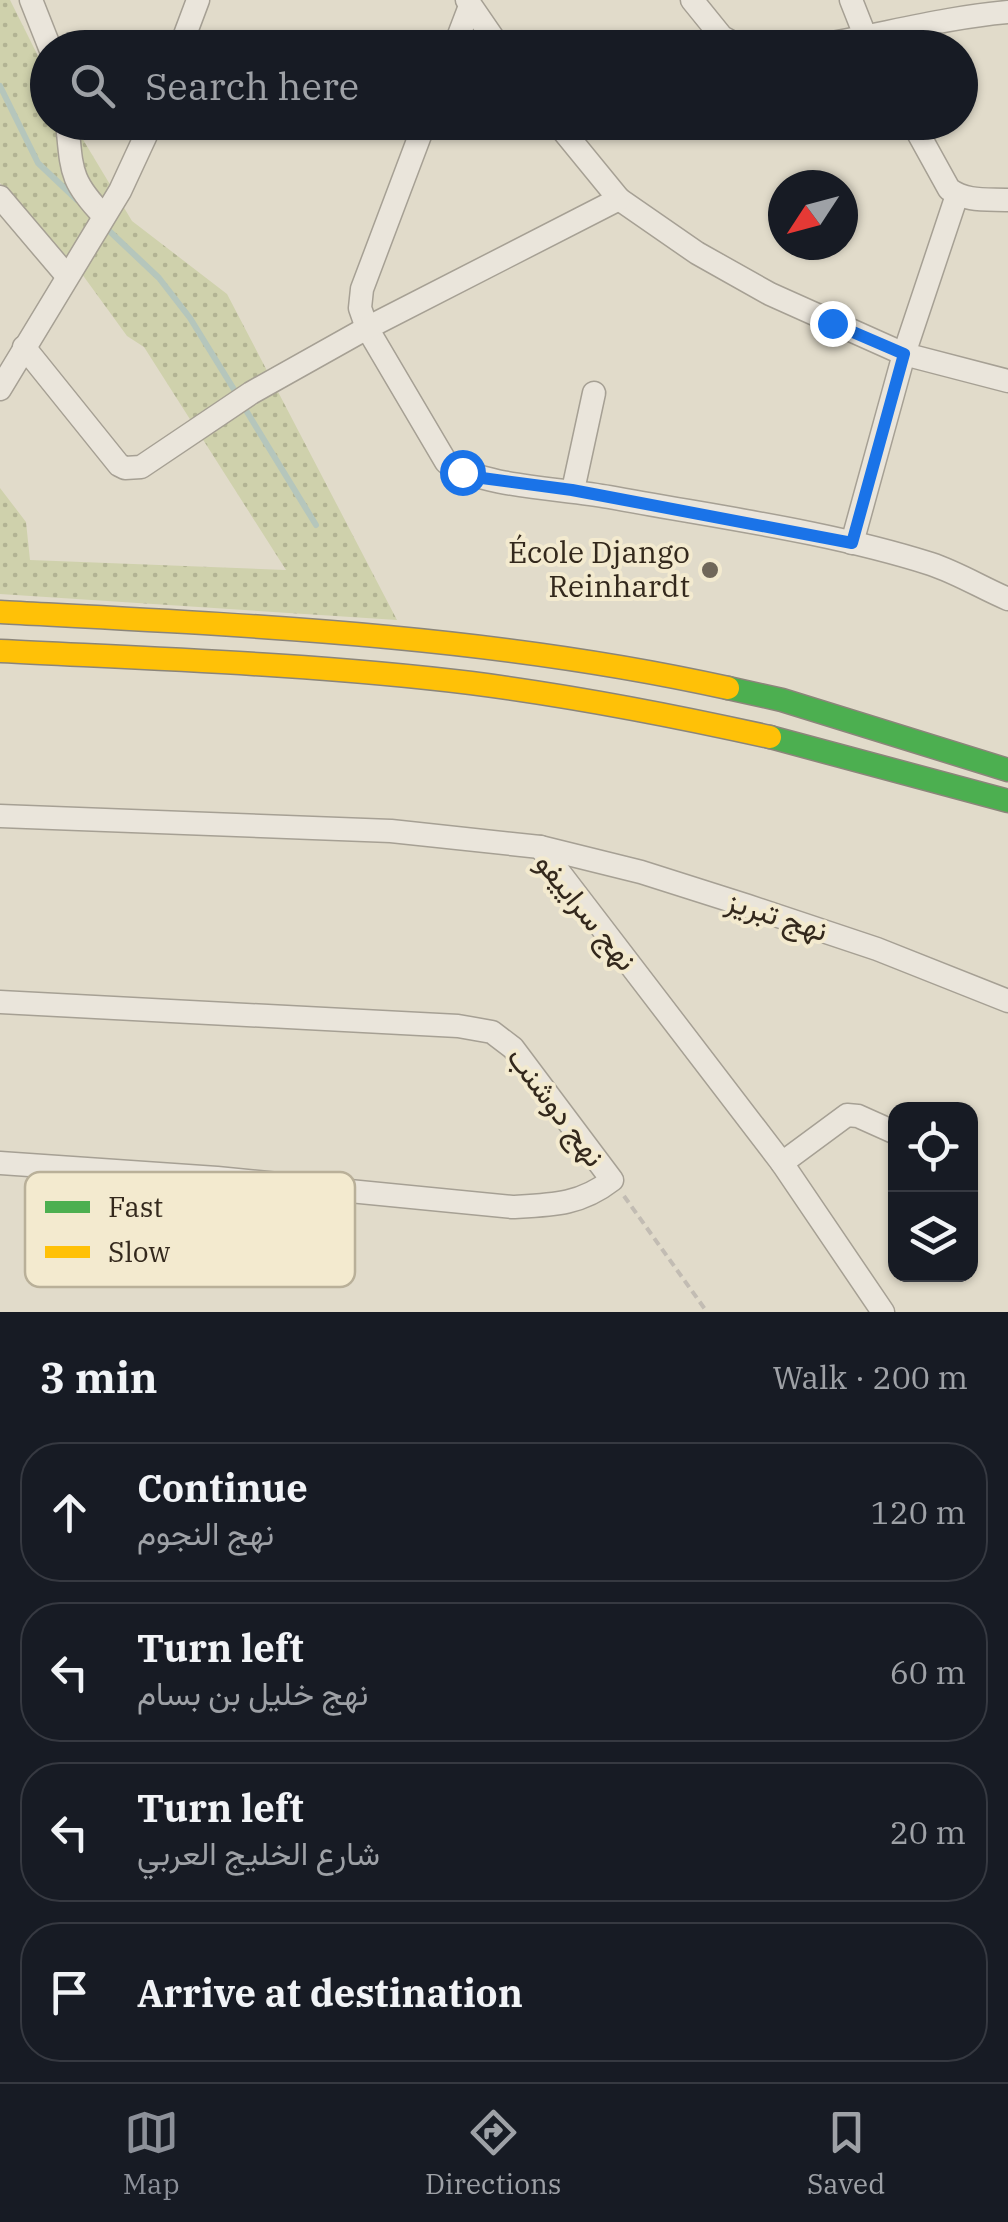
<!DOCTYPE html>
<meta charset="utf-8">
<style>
:root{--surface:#171b24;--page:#20242c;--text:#f1f3f6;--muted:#9ea1a6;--line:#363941;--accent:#8c9099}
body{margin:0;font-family:"IBM Plex Serif",Vazirmatn,serif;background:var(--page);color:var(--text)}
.controls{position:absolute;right:30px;bottom:30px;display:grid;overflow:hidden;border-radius:20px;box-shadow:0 2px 8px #0004}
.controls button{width:90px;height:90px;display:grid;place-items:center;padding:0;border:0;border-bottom:2px solid var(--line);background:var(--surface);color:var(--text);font:50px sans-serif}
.compass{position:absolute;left:768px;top:170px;width:90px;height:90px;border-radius:50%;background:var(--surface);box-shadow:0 2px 8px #0004;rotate:234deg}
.stop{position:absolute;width:30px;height:30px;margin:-22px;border:8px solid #1a73e8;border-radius:50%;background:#fff}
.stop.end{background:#1a73e8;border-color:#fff;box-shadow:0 2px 10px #0008}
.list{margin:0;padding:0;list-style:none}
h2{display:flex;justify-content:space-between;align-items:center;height:130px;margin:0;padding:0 40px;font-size:42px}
h2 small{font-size:32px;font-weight:400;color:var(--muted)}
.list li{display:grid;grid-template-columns:65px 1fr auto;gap:30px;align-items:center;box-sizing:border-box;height:140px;margin:0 20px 20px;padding:0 20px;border:2px solid var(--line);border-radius:40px}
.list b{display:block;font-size:38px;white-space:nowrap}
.list p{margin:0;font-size:32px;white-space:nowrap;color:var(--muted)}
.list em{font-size:32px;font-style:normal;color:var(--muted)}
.icon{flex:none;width:55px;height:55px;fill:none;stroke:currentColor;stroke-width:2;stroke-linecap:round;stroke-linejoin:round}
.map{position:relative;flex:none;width:1008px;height:1312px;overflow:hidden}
.search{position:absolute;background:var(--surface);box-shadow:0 2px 8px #0004;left:30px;right:30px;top:30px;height:110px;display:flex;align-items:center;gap:25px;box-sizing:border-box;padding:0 35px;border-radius:55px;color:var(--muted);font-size:38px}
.sheet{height:770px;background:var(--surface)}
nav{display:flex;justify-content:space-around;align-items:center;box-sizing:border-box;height:140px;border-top:2px solid var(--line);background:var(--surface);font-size:28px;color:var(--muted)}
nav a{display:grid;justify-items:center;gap:5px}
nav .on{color:var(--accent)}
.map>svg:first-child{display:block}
.grass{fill:url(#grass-dots)}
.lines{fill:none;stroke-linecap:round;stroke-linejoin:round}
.stream{stroke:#b5c6bc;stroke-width:6}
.street-casing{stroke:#a6a094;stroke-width:25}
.fast-casing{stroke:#8b857a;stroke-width:25}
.slow-casing{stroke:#8b857a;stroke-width:25}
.path{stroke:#c2bcb3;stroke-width:4;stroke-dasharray:8 5;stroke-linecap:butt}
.street{stroke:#eae5db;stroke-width:22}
.fast{stroke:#4caf50;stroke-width:22}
.slow{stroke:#ffc107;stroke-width:22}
.route{stroke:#1a73e8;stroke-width:12}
.poi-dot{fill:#706759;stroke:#f3eacf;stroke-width:4}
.labels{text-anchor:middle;stroke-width:8;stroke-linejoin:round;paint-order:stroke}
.poi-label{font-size:30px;fill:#33281c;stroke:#f3eacf;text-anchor:end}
.street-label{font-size:30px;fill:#33281c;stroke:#f3eacf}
.key{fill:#f3eacf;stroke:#b9b099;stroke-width:2.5}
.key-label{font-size:28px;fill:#33281c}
</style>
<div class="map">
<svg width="1008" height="1312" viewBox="0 0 1008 1312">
<defs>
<pattern id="grass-dots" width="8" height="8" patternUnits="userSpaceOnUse" patternTransform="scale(2.5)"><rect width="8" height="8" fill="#cfd1ac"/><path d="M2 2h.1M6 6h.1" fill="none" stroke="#b2b393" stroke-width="1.8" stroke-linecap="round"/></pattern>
</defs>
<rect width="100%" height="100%" fill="#e1dbca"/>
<polygon class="grass" points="0,0 10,0 47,74 48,122 73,123 132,221 227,294 397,620 0,594 0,488 26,522 30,560 286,570 144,347 127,336 79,270 0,183"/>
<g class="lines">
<g class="stream">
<polyline points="0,86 38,163 77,200"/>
<polyline points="104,226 159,278 190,318 238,396"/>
<polyline points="244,407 316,525"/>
</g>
<g class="street-casing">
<g id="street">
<polyline points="31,0 50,48"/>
<polyline points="467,0 500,48"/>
<polyline points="692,0 722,37 742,48"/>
<polyline points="851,0 870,48"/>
<polyline points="180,48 198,0"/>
<polyline points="454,48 470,6"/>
<path d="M 802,48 C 871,38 939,18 1008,12"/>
<path d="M 67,122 C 72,170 69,180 104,216"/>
<path d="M 425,122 L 362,289 L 360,308 L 367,328 L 446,462 C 485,488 562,488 609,497 C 716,517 827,531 931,564 C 958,573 982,588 1008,599"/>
<polyline points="556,122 619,199 697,253 770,294 904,354 1008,381"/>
<path d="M 912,122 L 949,189 C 966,202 987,199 1008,200"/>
<polyline points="0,197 67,276"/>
<polyline points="24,347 119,465 125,468 141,467 251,393 367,328 619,199"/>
<polyline points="0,389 120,191 152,122"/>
<polyline points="573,490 594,393"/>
<polyline points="852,543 904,354 957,195"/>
<polyline points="0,816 391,831 540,847 641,872 748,906 877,949 1008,1001"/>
<polyline points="540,847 782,1163 883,1312"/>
<path d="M 0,1002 L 458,1026 L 492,1032 L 513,1048 L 612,1180 C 580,1205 552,1205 512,1207 L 217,1178 L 0,1163"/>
<polyline points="782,1163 847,1115 858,1116 896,1133"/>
</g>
</g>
<g class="fast-casing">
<g id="fast">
<polyline points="728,688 782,700 1008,770"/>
<polyline points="770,737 1008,801"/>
</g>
</g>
<g class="slow-casing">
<g id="slow">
<path d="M 0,612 C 244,625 489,635 728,688"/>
<path d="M 0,651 C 157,659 315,664 471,683 C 572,696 671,715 770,737"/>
</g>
</g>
<polyline class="path" points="624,1196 707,1312"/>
<use href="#street" class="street"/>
<use href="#fast" class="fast"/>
<use href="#slow" class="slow"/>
</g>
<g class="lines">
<polyline class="route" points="462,472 482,478 572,490 852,543 904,354 832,323"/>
</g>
<circle class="poi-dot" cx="710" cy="570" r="10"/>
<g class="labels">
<g class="poi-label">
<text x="690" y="563">École Django<tspan x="690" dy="34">Reinhardt</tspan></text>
</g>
<g class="street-label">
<text transform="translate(586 912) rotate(51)" y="10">نهج سراييفو</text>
<text transform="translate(777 916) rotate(18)" y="10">نهج تبريز</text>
<text transform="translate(556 1107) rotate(53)" y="10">نهج دوشنب</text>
</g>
</g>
<rect x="25" y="1172" width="330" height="115" rx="15" class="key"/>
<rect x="45" y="1201" width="45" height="12" fill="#4caf50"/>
<rect x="45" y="1246" width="45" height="12" fill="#ffc107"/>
<g class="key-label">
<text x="108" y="1217">Fast</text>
<text x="108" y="1262">Slow</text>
</g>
</svg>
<div class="controls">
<button><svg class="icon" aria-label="locate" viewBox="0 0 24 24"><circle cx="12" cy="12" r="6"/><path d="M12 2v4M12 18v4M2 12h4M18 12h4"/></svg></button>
<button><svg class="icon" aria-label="layers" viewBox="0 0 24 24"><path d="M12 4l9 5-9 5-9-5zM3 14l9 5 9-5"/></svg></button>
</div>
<svg class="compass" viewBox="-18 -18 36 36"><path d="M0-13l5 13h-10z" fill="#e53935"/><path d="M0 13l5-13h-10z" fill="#9ea1a6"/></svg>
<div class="stop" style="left:462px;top:472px"></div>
<div class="stop end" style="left:832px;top:323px"></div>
<div class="search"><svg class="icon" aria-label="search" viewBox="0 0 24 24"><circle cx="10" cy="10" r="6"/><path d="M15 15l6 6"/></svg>Search here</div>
</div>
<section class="sheet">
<h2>3 min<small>Walk · 200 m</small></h2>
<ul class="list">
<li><svg class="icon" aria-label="ahead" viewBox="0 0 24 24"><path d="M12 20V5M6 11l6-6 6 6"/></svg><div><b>Continue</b><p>نهج النجوم</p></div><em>120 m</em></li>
<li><svg class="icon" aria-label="left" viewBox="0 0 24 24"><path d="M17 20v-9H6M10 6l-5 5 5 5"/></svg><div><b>Turn left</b><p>نهج خليل بن بسام</p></div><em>60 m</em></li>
<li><svg class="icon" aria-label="left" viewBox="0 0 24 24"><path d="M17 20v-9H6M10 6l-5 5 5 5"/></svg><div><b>Turn left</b><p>شارع الخليج العربي</p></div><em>20 m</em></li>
<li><svg class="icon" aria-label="arrive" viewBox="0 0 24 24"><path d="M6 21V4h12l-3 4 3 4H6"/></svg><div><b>Arrive at destination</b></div></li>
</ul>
</section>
<nav>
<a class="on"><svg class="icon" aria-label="map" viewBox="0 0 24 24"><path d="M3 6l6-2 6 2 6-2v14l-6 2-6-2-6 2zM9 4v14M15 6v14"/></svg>Map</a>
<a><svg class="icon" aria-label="directions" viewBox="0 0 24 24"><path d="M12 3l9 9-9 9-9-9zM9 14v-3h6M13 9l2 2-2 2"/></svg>Directions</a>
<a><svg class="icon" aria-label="saved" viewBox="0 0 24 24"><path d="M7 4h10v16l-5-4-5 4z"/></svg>Saved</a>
</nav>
